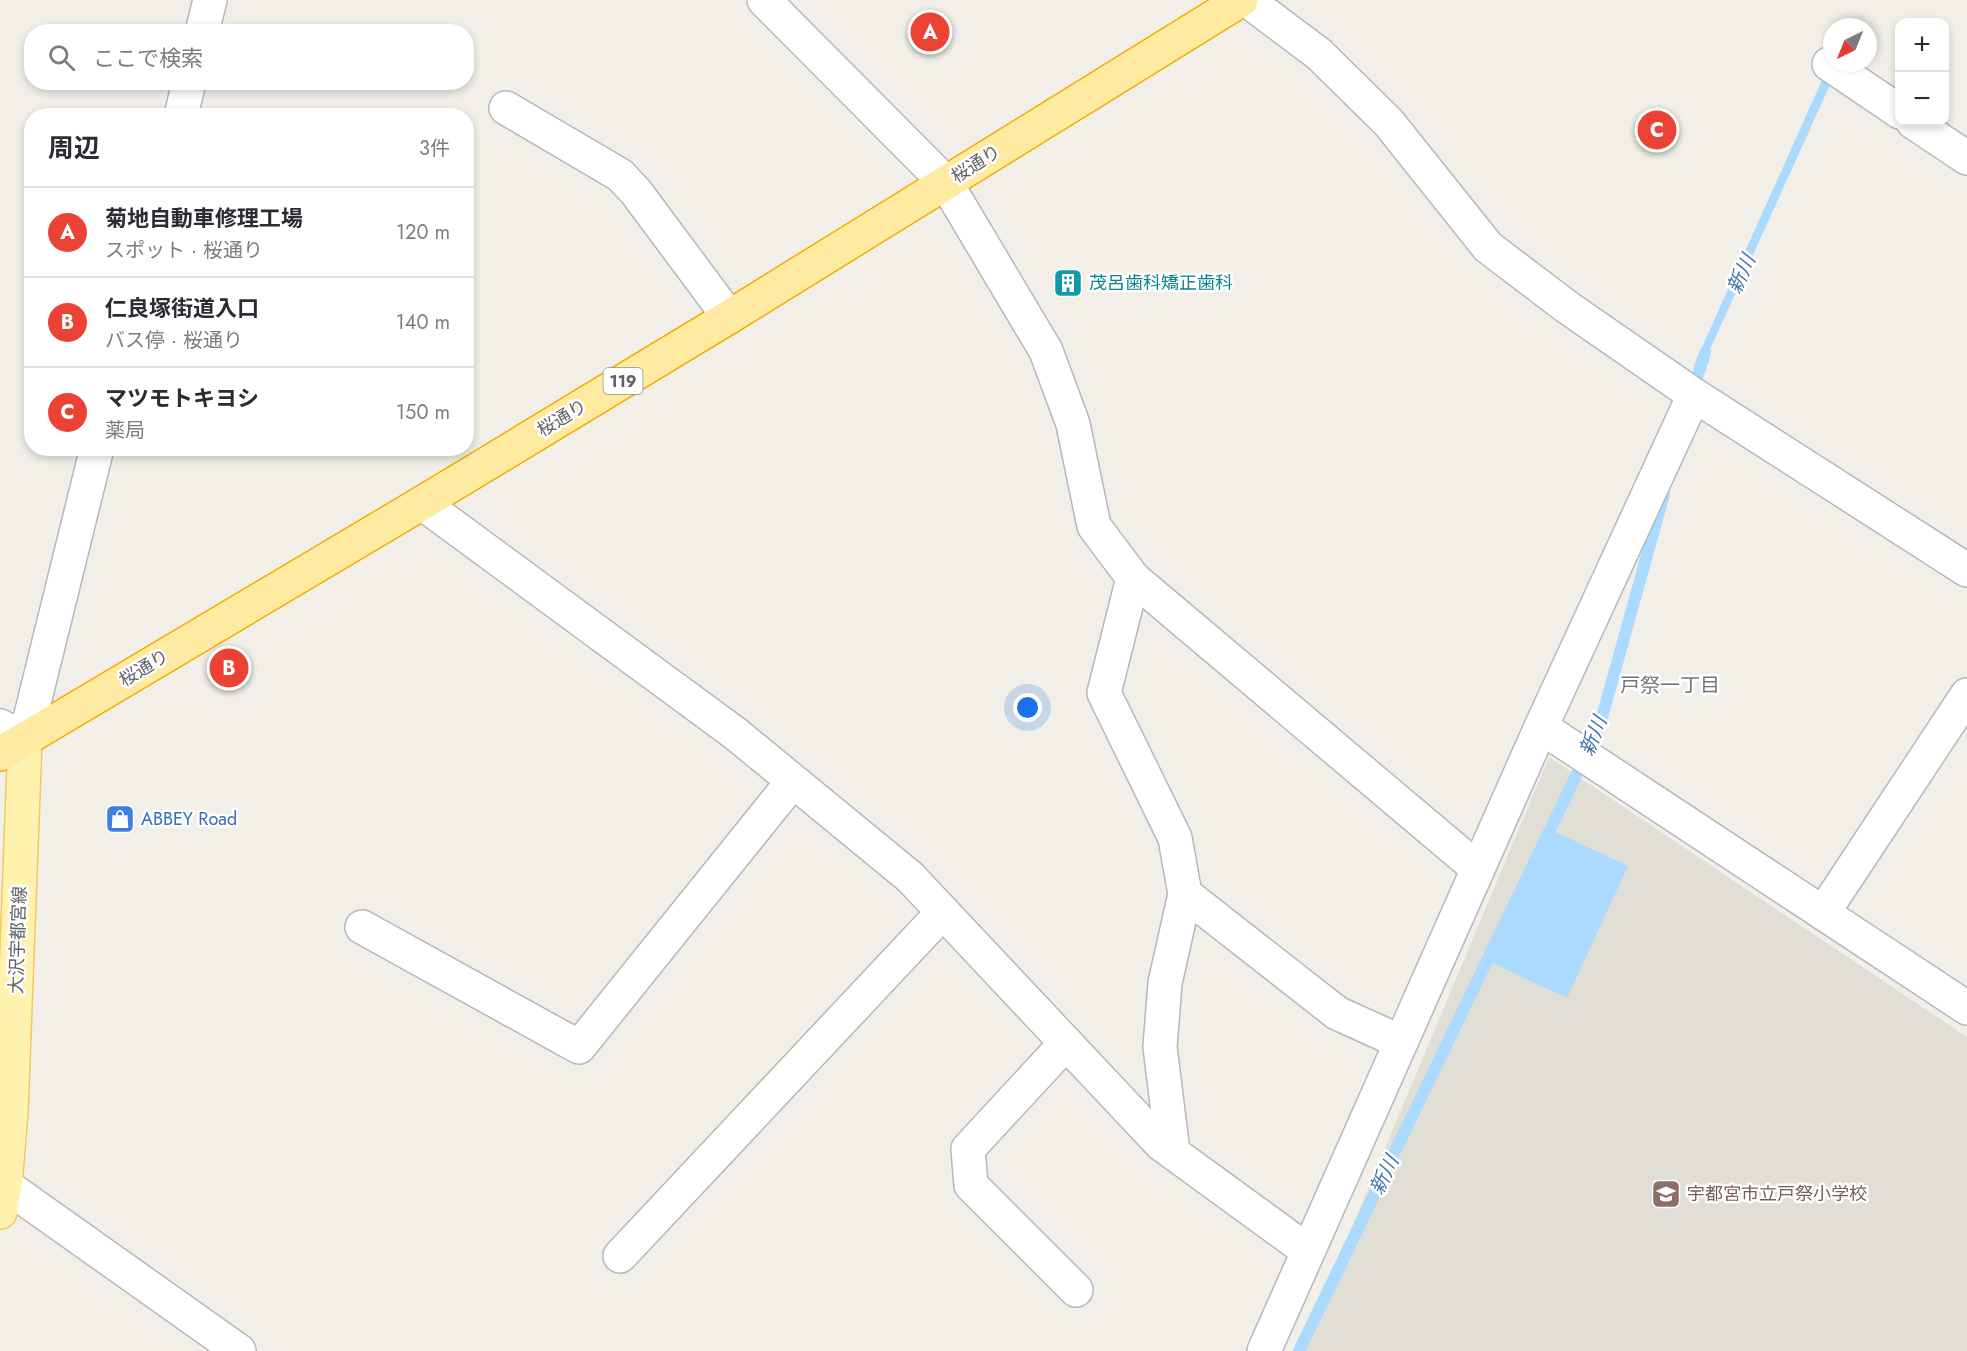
<!DOCTYPE html>
<html lang="ja">
<meta charset="utf-8">
<style>
:root{--surface:#fff;--page:#f7f7f7;--text:#2b2b33;--muted:#7c7c81;--line:#e1e1e2;--accent:#ea4335}
body{margin:0;font-family:Jost,"Noto Sans JP",sans-serif;background:var(--page);color:var(--text)}
.controls{position:absolute;right:18px;top:18px;display:grid;overflow:hidden;border-radius:12px;box-shadow:0 3px 9px #0003}
.controls button{width:54px;height:54px;display:grid;place-items:center;padding:0;border:0;border-bottom:2px solid var(--line);background:var(--surface);color:var(--text);font:30px sans-serif}
.compass{position:absolute;left:1823px;top:18px;width:54px;height:54px;border-radius:50%;background:var(--surface);box-shadow:0 3px 9px #0003;rotate:223deg}
.you{position:absolute;left:1028px;top:708px;width:21px;height:21px;margin:-15px;border:4px solid #fff;border-radius:50%;background:#1a73e8;box-shadow:0 0 0 9px #1a73e833}
.badge{display:grid;place-items:center;width:39px;height:39px;border-radius:50%;background:var(--accent);color:#fff;font-size:20px;font-weight:700}
.pin{position:absolute;translate:-50% -50%;border:3px solid #fff;box-shadow:0 2px 6px #0006}
.list{margin:0;padding:0;list-style:none}
h2{display:flex;justify-content:space-between;align-items:center;height:78px;margin:0;padding:0 24px;font-size:26px}
h2 small{font-size:20px;font-weight:400;color:var(--muted)}
.list li{display:grid;grid-template-columns:39px 1fr auto;gap:18px;align-items:center;box-sizing:border-box;height:90px;padding:0 24px;border-top:2px solid var(--line)}
.list b{display:block;font-size:22px;white-space:nowrap}
.list p{margin:0;font-size:20px;white-space:nowrap;color:var(--muted)}
.list em{font-size:20px;font-style:normal;color:var(--muted)}
.icon{flex:none;width:33px;height:33px;fill:none;stroke:currentColor;stroke-width:2;stroke-linecap:round;stroke-linejoin:round}
.map{position:relative;flex:none;width:1967px;height:1351px;overflow:hidden}
.search{position:absolute;background:var(--surface);box-shadow:0 3px 9px #0003;left:24px;top:24px;width:450px;height:66px;display:flex;align-items:center;gap:15px;box-sizing:border-box;padding:0 21px;border-radius:24px;color:var(--muted);font-size:22px}
.panel{position:absolute;background:var(--surface);box-shadow:0 3px 9px #0003;left:24px;top:108px;width:450px;height:348px;border-radius:24px}
.map>svg:first-child{display:block}
.education{fill:#e1ded6}
.water{fill:#aadaff}
.lines{fill:none;stroke-linecap:round;stroke-linejoin:round}
.stream{stroke:#aadaff;stroke-width:12}
.minor-casing{stroke:#b5b8bc;stroke-width:36}
.tertiary-casing{stroke:#b5b8bc;stroke-width:36}
.primary-casing{stroke:#f2c960;stroke-width:36}
.trunk-casing{stroke:#f9ab00;stroke-width:36}
.minor{stroke:#fff;stroke-width:33}
.tertiary{stroke:#fff;stroke-width:33}
.primary{stroke:#fff2af;stroke-width:33}
.trunk{stroke:#feeaa1;stroke-width:33}
.labels{text-anchor:middle;stroke-width:5;stroke-linejoin:round;paint-order:stroke}
.shield{fill:#fff;stroke:#8f9295;stroke-width:1.5}
.shield-label{font-size:16px;font-weight:bold;fill:#5f6368}
.street-label{font-size:18px;fill:#5f6368;stroke:#fff}
.culture-label{font-size:18px;fill:#0d838f;stroke:#fff;text-anchor:start}
.shop-label{font-size:18px;fill:#366cbe;stroke:#fff;text-anchor:start}
.education-label{font-size:18px;fill:#785e54;stroke:#fff;text-anchor:start}
.water-label{font-size:20px;font-style:italic;fill:#4174aa;stroke:#fff}
.neighbourhood-label{font-size:20px;fill:#70757a;stroke:#fff}
</style>
<div class="map">
<svg width="1967" height="1351" viewBox="0 0 1967 1351">
<rect width="100%" height="100%" fill="#f1efe8"/>
<polygon class="education" points="1549,757 1967,1037 1967,1351 1300,1351"/>
<g class="water">
<polygon points="1832,58 1840,63 1702,367 1694,365"/>
<polygon points="1551,830 1628,866 1567,998 1490,962"/>
</g>
<g class="lines">
<g class="stream">
<polyline points="1692,393 1705,353"/>
<polyline points="1299,1351 1599,728 1664,494"/>
</g>
<g class="minor-casing">
<g id="minor">
<polyline points="764,0 946,183 1046,351 1073,424 1094,526 1133,578 1104,693 1175,838 1185,894 1165,983 1160,1047 1173,1152"/>
<polyline points="1247,0 1319,54 1389,123 1488,247 1567,307 1694,395 1967,570"/>
<polyline points="1829,64 1900,112"/>
<polyline points="506,108 620,175 636,192 729,317"/>
<polyline points="1913,122 1967,158"/>
<polyline points="422,503 736,734 910,877 1161,1144 1308,1251"/>
<polyline points="1133,578 1478,869"/>
<polyline points="0,726 25,739"/>
<polyline points="1541,727 1967,1008"/>
<polyline points="1185,894 1337,1013 1401,1042"/>
<polyline points="1823,913 1967,695"/>
<polyline points="362,927 579,1047 793,781"/>
<polyline points="1066,1043 968,1149 971,1185 1076,1290"/>
<polyline points="5,1185 239,1351"/>
<polyline points="620,1256 943,912"/>
<polyline points="1264,1351 1541,727 1694,395"/>
</g>
</g>
<g class="tertiary-casing">
<g id="tertiary">
<polyline points="202,32 210,0"/>
<polyline points="181,116 189,82"/>
<polyline points="25,739 97,448"/>
</g>
</g>
<g class="primary-casing">
<polyline id="primary" points="0,1212 5,1185 11,1112 25,739"/>
</g>
<g class="trunk-casing">
<polyline id="trunk" points="0,754 422,503 729,317 1241,0"/>
</g>
<use href="#minor" class="minor"/>
<use href="#tertiary" class="tertiary"/>
<use href="#primary" class="primary"/>
<use href="#trunk" class="trunk"/>
</g>
<defs>
<g id="building-square" transform="scale(1.5)"><rect x="-9" y="-9" width="18" height="18" rx="4" fill="#0f9aa8" stroke="#fff"/><path d="M-4-6H4V6H1V3H-1V6H-4ZM-2.5-4.3h1.7v1.8h-1.7ZM.8-4.3h1.7v1.8H.8ZM-2.5-1h1.7V.8h-1.7ZM.8-1h1.7V.8H.8Z" fill="#fff"/></g>
<g id="shop-square" transform="scale(1.5)"><rect x="-9" y="-9" width="18" height="18" rx="4" fill="#3f7fe0" stroke="#fff"/><path d="M-5-2.5h2.3a2.7 3.5 0 0 1 5.4 0H5L5.5 6h-11ZM-1.5-2.5h3a1.5 2.3 0 0 0-3 0Z" fill="#fff"/></g>
<g id="school-square" transform="scale(1.5)"><rect x="-9" y="-9" width="18" height="18" rx="4" fill="#8d6e63" stroke="#fff"/><path d="M0-5L7-2L0 1L-7-2ZM-4 1L0 2.5L4 1V4Q0 6-4 4Z" fill="#fff"/></g>
</defs>
<g fill-rule="evenodd">
<use href="#building-square" x="1068" y="283"/>
<use href="#shop-square" x="120" y="819"/>
<use href="#school-square" x="1666" y="1194"/>
</g>
<g class="labels">
<rect class="shield" x="603.5" y="368" width="39" height="26" rx="4.5"/>
<g class="shield-label">
<text x="623" y="387">119</text>
</g>
<g class="street-label">
<text transform="translate(976 164) rotate(-32)" y="6">桜通り</text>
<text transform="translate(562 418) rotate(-31)" y="6">桜通り</text>
<text transform="translate(144 668) rotate(-31)" y="6">桜通り</text>
<text transform="translate(18 940) rotate(-88)" y="6">大沢宇都宮線</text>
</g>
<g class="culture-label">
<text x="1089" y="289">茂呂歯科矯正歯科</text>
</g>
<g class="shop-label">
<text x="141" y="825">ABBEY Road</text>
</g>
<g class="education-label">
<text x="1687" y="1200">宇都宮市立戸祭小学校</text>
</g>
<g class="water-label">
<text transform="translate(1741 274) rotate(-66)" y="7">新川</text>
<text transform="translate(1593 736) rotate(-68)" y="7">新川</text>
<text transform="translate(1384 1175) rotate(-64)" y="7">新川</text>
</g>
<g class="neighbourhood-label">
<text x="1670" y="692">戸祭一丁目</text>
</g>
</g>
</svg>
<div class="controls">
<button>+</button>
<button>−</button>
</div>
<svg class="compass" viewBox="-18 -18 36 36"><path d="M0-13l5 13h-10z" fill="#e53935"/><path d="M0 13l5-13h-10z" fill="#7c7c81"/></svg>
<div class="you"></div>
<div class="pin badge" style="left:930px;top:32px">A</div>
<div class="pin badge" style="left:229px;top:668px">B</div>
<div class="pin badge" style="left:1657px;top:130px">C</div>
<div class="search"><svg class="icon" aria-label="search" viewBox="0 0 24 24"><circle cx="10" cy="10" r="6"/><path d="M15 15l6 6"/></svg>ここで検索</div>
<section class="panel">
<h2>周辺<small>3件</small></h2>
<ul class="list">
<li><span class="badge">A</span><div><b>菊地自動車修理工場</b><p>スポット · 桜通り</p></div><em>120 m</em></li>
<li><span class="badge">B</span><div><b>仁良塚街道入口</b><p>バス停 · 桜通り</p></div><em>140 m</em></li>
<li><span class="badge">C</span><div><b>マツモトキヨシ</b><p>薬局</p></div><em>150 m</em></li>
</ul>
</section>
</div>
